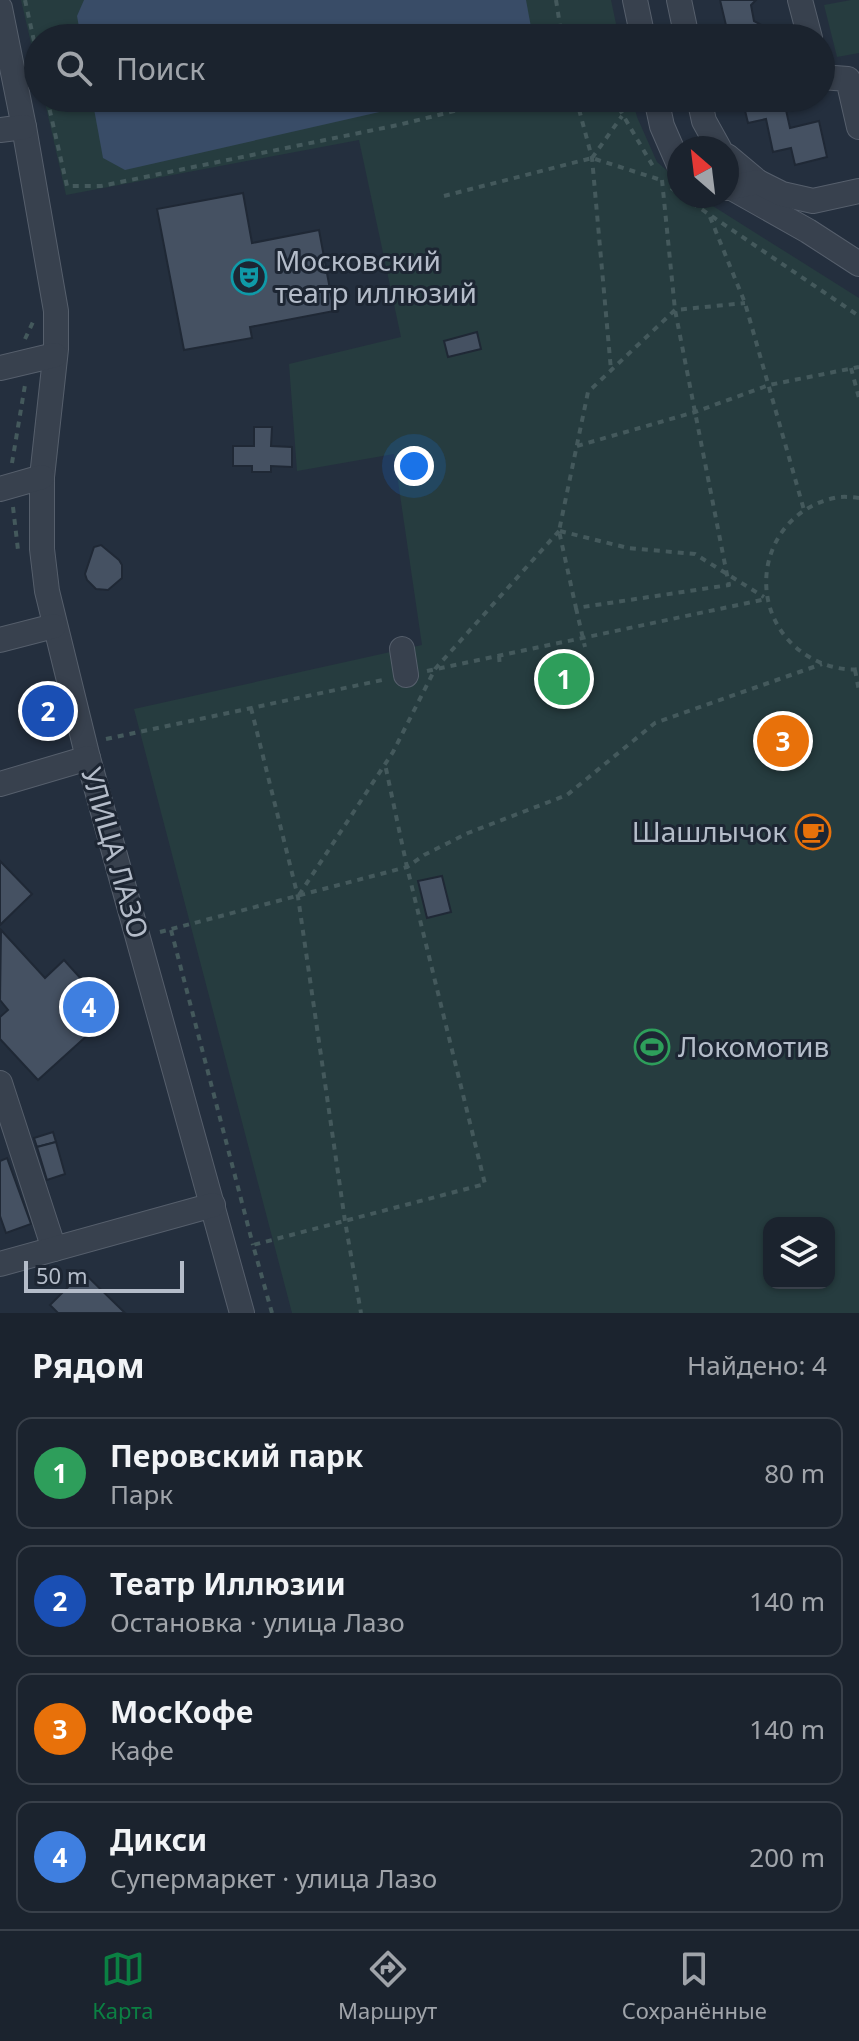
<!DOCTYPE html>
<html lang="ru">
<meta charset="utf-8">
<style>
:root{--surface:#1b232e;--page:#282f3a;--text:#f1f3f6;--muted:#a0a4aa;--line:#39404a;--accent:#0b8043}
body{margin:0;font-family:"Noto Sans",sans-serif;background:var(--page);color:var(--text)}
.controls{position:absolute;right:24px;bottom:24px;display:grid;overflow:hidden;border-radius:16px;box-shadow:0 2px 6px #0004}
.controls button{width:72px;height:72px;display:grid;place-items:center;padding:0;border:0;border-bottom:2px solid var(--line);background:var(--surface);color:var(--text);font:40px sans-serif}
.compass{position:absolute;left:667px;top:136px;width:72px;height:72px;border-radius:50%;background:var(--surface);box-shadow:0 2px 6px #0004;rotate:332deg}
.scale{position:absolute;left:24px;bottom:20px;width:160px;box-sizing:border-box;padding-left:8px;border:4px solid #b4bcc9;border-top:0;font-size:22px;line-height:28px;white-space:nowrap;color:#b4bcc9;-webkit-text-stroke:6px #1d2633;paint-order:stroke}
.you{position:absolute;left:414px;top:466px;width:28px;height:28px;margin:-20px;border:6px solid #fff;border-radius:50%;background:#1a73e8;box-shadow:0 0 0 12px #1a73e833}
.badge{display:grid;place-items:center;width:52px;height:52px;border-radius:50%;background:var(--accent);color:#fff;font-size:26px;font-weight:700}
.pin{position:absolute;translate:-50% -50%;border:4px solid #fff;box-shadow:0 2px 8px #0006}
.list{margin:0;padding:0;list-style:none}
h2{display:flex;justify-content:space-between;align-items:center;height:104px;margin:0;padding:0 32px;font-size:34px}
h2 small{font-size:26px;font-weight:400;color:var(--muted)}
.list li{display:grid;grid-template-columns:52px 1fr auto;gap:24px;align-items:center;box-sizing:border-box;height:112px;margin:0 16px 16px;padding:0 16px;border:2px solid var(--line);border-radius:16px}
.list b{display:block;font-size:30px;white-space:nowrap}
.list p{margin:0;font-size:26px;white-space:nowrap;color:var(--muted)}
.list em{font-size:26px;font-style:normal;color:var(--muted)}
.icon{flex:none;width:44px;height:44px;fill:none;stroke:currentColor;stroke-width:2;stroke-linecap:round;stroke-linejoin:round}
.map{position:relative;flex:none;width:859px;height:1313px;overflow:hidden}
.search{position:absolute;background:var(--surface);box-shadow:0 2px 6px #0004;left:24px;right:24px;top:24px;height:88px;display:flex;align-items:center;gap:20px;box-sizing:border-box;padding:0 28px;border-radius:44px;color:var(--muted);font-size:30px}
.sheet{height:616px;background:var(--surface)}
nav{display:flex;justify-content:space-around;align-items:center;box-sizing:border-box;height:112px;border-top:2px solid var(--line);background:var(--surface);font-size:22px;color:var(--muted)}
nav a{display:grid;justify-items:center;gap:4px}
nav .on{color:var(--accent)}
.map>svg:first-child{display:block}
.green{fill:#263c3f;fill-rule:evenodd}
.water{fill:#394c67}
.building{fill:#455162;stroke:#1f2835;stroke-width:2}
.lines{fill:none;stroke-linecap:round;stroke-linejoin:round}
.minor-casing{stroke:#565f6c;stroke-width:26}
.path{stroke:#44595c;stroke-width:4;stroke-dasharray:6 6;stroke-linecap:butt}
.minor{stroke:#38414e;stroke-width:24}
.labels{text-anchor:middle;stroke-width:6;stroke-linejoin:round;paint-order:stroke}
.poi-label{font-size:28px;fill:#b4bcc9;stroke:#1d2633;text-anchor:start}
.street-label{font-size:28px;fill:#b4bcc9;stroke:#1d2633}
</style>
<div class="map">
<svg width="859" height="1313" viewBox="0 0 859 1313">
<rect width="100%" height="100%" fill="#242f3e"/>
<g class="green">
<polygon points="21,0 611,0 619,38 38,38 38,73"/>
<polygon points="851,0 859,0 859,53 837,57 824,5"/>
<path d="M 44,98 L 632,98 L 637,117 L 657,162 L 679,181 L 679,196 L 697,196 L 859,298 L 859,1313 L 292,1313 L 134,709 L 422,645 L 394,454 L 297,471 L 289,364 L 401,337 L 359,140 L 66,195 ZM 769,1223 L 829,1223 L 829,1283 L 769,1283 Z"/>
</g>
<g class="water">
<polygon points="84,0 526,0 533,38 81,38 77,16"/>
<polygon points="92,98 441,98 125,170 103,158"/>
</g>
<g class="building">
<polygon points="720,0 756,0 751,5 754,21 767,28 769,38 729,38"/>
<polygon points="742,98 772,98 784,101 790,128 819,121 827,157 795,165 791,148 773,152 766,119 748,123"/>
<polygon points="243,193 252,243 319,230 334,311 250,327 252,338 184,350 157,209"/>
<polygon points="477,332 481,349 448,357 444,341"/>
<polygon points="254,427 272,427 271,446 292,447 292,467 271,466 271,472 252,472 252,466 233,466 233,446 254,446"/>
<polygon points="101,545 119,560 122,565 122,578 108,590 96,589 87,580 85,574 94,547"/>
<polygon points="0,861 32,894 0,925"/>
<polygon points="442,876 451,912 427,918 418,881"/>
<polygon points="1,930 45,978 64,960 112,1013 38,1080 0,1039 0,1017 8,1010 0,1000"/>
<polygon points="53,1132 56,1142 37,1147 34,1138"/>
<polygon points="56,1142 65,1174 47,1180 37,1147"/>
<polygon points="7,1158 31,1224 6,1233 0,1216 0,1161"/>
<polygon points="83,1272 125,1313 58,1313 50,1305"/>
</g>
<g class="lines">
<g class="minor-casing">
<g id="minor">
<polyline points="635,0 643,38"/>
<polyline points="679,0 687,38"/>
<polyline points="800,0 810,38"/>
<polyline points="0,8 24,127 56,311 56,349 42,477 42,549 47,591 88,758 242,1313"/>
<polyline points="821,77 848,79 859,127"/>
<polyline points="656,98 662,126 679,165"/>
<polyline points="699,98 704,121 719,148"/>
<polyline points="0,130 24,127"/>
<polyline points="727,156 758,182"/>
<polyline points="730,187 808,231 859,264"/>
<polyline points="727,188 758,182 782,194 813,201 859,191"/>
<polyline points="0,368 55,355"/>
<polyline points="0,489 42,477"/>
<polyline points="0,640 54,626"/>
<polyline points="402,649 406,675"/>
<polyline points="0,784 88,758"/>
<polyline points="0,1083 54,1249"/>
<polyline points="0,1264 213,1205"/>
</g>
</g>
<g class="path">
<polyline points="25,0 38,59"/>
<polyline points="556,0 562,38"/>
<polyline points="47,98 67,186 101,186 398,125 507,98"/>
<polyline points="576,98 592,158 611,370"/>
<polyline points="613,98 654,168"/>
<polyline points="592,158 622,116"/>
<polyline points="662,180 675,310 729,585 576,608 559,531 588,392 675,310 745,303"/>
<polyline points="671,188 679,193"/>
<polyline points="444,196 592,158 661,180"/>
<polyline points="682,196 859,316"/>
<polyline points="710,217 745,303 804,510"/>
<polyline points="25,339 33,322"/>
<polyline points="851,368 859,398"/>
<polyline points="577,446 695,412 769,385 859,367"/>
<polyline points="12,463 25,385"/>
<path d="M 859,498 C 851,497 842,496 834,498 C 755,516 742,619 811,658 C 825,666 844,671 859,669"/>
<polyline points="13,507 18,550"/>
<polyline points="560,531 628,548 695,554 764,597"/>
<polyline points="576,608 585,647"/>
<polyline points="499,656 500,667"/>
<polyline points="855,670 859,691"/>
<polyline points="427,671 766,599"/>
<polyline points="251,708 298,897 345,1221 361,1313"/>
<polyline points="106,739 387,679"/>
<polyline points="299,895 393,752 435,669 559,531"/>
<polyline points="171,930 253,1245"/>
<polyline points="160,932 407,867 424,855 468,833 567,795 655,723 822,664"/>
<polyline points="272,1313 253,1245 485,1184 407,867 385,764"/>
</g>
<use href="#minor" class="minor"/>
</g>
<defs>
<g id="theatre-ring" transform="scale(1.8)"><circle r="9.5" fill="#1d2633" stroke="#0f9aa8" stroke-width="1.5"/><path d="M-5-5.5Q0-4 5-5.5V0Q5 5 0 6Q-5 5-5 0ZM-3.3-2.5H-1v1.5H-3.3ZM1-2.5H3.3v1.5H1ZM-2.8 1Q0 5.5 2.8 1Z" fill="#0f9aa8"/></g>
<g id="cafe-ring" transform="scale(1.8)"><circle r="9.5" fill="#1d2633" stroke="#e8710a" stroke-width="1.5"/><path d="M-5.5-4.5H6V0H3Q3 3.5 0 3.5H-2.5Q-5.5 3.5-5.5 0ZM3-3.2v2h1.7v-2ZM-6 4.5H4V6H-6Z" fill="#e8710a"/></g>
<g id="stadium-ring" transform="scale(1.8)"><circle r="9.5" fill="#1d2633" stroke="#2e9e5b" stroke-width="1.5"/><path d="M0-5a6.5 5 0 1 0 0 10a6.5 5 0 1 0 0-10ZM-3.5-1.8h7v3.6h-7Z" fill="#2e9e5b"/></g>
</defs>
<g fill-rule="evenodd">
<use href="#theatre-ring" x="249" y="277"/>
<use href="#cafe-ring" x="813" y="832"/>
<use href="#stadium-ring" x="652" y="1047"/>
</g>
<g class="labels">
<g class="poi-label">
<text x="275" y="271">Московский<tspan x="275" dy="32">театр иллюзий</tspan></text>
<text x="787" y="842" text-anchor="end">Шашлычок</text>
<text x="678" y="1057">Локомотив</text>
</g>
<g class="street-label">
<text transform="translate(115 853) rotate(74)" y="10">УЛИЦА ЛАЗО</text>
</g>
</g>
</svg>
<div class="controls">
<button><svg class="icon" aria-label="layers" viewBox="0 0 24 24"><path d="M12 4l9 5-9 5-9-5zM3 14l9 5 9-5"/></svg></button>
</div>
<svg class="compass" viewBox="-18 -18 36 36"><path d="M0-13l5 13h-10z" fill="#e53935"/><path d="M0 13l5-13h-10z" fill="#a0a4aa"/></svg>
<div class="scale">50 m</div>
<div class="you"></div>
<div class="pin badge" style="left:564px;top:679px;background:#2e9e5b">1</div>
<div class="pin badge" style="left:48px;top:711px;background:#1a4fb4">2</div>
<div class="pin badge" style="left:783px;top:741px;background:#e8710a">3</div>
<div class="pin badge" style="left:89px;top:1007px;background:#3f7fe0">4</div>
<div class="search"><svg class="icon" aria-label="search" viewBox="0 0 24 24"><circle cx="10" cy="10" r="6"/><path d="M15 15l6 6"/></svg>Поиск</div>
</div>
<section class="sheet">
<h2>Рядом<small>Найдено: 4</small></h2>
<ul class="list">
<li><span class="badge" style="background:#2e9e5b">1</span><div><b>Перовский парк</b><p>Парк</p></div><em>80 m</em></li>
<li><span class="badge" style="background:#1a4fb4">2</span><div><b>Театр Иллюзии</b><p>Остановка · улица Лазо</p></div><em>140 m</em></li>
<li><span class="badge" style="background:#e8710a">3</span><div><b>МосКофе</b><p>Кафе</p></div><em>140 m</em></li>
<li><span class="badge" style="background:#3f7fe0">4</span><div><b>Дикси</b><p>Супермаркет · улица Лазо</p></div><em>200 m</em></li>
</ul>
</section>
<nav>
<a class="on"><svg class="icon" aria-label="map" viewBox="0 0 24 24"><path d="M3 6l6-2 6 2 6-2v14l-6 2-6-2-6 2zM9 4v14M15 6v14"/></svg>Карта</a>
<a><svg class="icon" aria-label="directions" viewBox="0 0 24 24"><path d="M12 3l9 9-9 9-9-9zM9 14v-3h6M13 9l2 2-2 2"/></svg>Маршрут</a>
<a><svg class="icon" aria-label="saved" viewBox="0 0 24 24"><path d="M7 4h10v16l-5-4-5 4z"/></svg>Сохранённые</a>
</nav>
